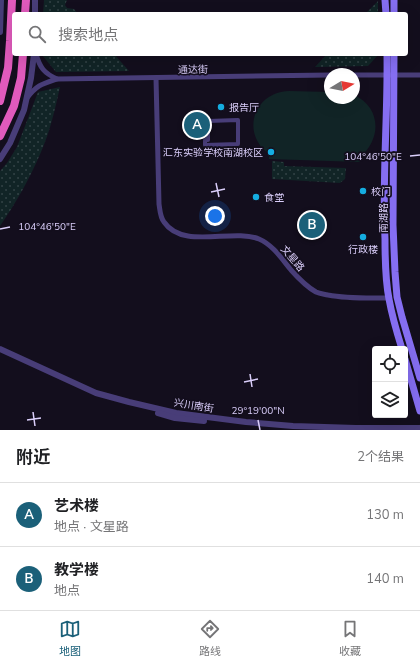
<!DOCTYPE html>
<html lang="zh">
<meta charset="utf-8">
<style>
:root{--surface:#fff;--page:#f2f2f2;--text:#202124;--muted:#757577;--line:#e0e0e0;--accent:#1b6079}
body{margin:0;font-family:"Nunito Sans","Noto Sans SC",sans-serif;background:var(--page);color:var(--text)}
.controls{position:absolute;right:12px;bottom:12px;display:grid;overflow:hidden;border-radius:4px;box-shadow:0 4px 16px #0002}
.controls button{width:36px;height:36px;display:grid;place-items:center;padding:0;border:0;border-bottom:1px solid var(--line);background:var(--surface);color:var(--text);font:20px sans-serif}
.compass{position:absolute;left:324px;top:68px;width:36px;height:36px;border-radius:50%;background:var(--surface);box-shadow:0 4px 16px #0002;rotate:80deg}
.you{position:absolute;left:215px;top:216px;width:14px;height:14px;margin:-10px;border:3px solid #fff;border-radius:50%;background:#1a73e8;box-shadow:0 0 0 6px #1a73e833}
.badge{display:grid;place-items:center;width:26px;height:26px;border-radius:50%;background:var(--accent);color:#fff;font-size:13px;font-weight:700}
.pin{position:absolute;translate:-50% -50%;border:2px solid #fff;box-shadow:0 1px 4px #0006}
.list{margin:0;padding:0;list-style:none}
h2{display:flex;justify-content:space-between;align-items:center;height:52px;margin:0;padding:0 16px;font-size:17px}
h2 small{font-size:13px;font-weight:400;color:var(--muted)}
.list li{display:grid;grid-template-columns:26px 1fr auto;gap:12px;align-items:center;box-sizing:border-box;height:64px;padding:0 16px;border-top:1px solid var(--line)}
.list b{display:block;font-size:15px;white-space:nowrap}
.list p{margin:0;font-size:13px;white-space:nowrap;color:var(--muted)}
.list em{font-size:13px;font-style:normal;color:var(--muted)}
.icon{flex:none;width:22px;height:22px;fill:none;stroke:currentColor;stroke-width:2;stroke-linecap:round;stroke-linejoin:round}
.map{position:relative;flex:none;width:420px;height:430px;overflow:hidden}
.search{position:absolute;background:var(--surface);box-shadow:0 4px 16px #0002;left:12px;right:12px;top:12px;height:44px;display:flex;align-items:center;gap:10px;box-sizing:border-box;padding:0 14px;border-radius:4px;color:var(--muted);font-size:15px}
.sheet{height:180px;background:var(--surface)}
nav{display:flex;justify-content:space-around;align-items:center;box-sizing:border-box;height:56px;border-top:1px solid var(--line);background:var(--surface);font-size:11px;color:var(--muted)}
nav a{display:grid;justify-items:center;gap:2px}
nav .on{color:var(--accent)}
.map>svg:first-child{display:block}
.grass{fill:url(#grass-dots)}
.pitch{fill:#112426}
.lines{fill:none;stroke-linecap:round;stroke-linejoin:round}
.pedestrian{stroke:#483d78;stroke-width:4}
.minor{stroke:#483d78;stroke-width:5}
.tertiary{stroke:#483d78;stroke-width:6}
.secondary{stroke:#856ef1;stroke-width:7}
.trunk{stroke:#e05abc;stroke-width:8}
.ticks{fill:none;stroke:#dacefa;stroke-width:1.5}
.poi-dot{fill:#15ade0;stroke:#130e1d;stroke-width:1.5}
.labels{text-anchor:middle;stroke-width:3.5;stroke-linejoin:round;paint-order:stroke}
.street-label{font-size:10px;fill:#dacefa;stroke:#130e1d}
.poi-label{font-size:10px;fill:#dacefa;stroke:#130e1d;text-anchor:start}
.ticks-label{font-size:10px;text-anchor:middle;fill:#dacefa;stroke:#130e1d;stroke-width:3.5;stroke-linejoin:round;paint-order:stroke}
</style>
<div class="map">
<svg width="420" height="430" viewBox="0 0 420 430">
<defs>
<pattern id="grass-dots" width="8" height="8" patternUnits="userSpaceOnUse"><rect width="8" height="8" fill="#112426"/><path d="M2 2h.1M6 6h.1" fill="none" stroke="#334346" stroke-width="1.8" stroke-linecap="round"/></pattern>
</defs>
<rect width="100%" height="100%" fill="#130e1d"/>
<g class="grass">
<polygon points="44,0 67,0 65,5 67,8 74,9 78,14 43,14"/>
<polygon points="378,1 378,14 365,14"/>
<polygon points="42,54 114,54 129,71 56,72 42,55"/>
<polygon points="327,54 379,54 368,66 315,67"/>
<path d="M 60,87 C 55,109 50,132 41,152 C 30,178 16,203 0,226 L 0,171 L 7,163 L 17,147 L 38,92 Z"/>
<polygon points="272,161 284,162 284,166 346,168 345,179 340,183 272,179"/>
</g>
<path class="pitch" d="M 289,91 L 330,92 L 330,98 L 354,98 L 354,95 C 381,107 382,139 360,157 L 360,162 L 269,159 L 269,154 C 240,133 254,92 289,91 Z"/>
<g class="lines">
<polygon class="pedestrian" points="238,120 238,144 205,145 205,140 208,140 208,121"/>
<g class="minor">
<polyline points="354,75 420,75"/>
<path d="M 156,78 L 159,204 C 160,210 160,217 164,222 C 183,250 232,228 259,239 C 273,245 282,259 291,270 C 299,279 307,287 316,292 C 320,294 324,294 328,295 C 348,299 369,298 389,298"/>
<polyline points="57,79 330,75"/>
<path d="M 27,98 C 37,85 42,84 57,79 C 44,73 40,68 36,54"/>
</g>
<g class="tertiary">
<polyline points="35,14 35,0"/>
<polyline points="0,32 1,0"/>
<polyline points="0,159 10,143 24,110 31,78 34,54"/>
<polyline points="0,349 96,393 129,402 176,413 246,422 293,426 356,428 420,428"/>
<polyline points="158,413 175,418 204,421"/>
</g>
<g class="secondary">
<polyline points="385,0 386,14"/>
<polyline points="394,0 394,14"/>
<path d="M 387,54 C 388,116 382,177 385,239 C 385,259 385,279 389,299 C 392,316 397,333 402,349"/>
<polyline points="394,54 393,225 395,272 397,297 402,317 420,378"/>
<polyline points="405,359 420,411"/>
</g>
<g class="trunk">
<polyline points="25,14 26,0"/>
<polyline points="0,101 8,68 10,41 12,0"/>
<polyline points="0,136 14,106 21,78 23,54"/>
</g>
</g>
<path class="ticks" d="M 410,156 L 420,155M 216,183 L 219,197M 211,192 L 225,189M 0,229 L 10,227M 250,374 L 252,387M 244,382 L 258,379M 33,412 L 35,426M 27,420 L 41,418M 258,420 L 260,430"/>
<g class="poi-dot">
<circle cx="221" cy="107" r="4"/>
<circle cx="271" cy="152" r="4"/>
<circle cx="363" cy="191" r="4"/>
<circle cx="256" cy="197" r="4"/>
<circle cx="363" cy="237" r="4"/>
</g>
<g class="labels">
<g class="street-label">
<text transform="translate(193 69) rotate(-1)" y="4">通达街</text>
<text transform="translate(383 218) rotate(-90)" y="4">南湖路</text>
<text transform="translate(293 258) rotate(49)" y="4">文星路</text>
<text transform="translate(194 405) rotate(9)" y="4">兴川南街</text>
</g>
<g class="poi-label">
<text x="229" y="111">报告厅</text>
<text x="263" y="156" text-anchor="end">汇东实验学校南湖校区</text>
<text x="371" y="195">校门</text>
<text x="264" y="201">食堂</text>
<text x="363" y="253" text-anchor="middle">行政楼</text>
</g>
</g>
<g class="ticks-label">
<text x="373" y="160">104°46'50"E</text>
<text x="47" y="230">104°46'50"E</text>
<text x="258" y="414">29°19'00"N</text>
</g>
</svg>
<div class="controls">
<button><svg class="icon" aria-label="locate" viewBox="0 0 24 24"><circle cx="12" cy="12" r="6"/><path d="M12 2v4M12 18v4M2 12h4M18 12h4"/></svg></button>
<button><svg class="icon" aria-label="layers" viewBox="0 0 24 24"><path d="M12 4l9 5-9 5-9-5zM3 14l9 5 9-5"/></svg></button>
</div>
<svg class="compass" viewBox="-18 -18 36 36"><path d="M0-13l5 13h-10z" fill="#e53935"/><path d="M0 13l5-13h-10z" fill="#757577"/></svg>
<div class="you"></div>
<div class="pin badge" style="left:197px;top:125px">A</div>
<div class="pin badge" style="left:312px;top:225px">B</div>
<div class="search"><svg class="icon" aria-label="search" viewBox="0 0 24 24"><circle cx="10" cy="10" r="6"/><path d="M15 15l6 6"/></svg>搜索地点</div>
</div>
<section class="sheet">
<h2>附近<small>2个结果</small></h2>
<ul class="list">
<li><span class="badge">A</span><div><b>艺术楼</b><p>地点 · 文星路</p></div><em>130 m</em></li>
<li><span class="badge">B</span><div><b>教学楼</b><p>地点</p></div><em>140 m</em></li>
</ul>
</section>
<nav>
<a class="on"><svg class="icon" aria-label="map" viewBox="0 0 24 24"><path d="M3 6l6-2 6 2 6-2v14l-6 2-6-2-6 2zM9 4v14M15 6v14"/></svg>地图</a>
<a><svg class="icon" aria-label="directions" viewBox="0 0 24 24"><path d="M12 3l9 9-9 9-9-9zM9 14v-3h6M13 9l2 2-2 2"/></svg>路线</a>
<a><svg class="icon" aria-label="saved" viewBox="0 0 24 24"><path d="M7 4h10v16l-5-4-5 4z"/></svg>收藏</a>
</nav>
